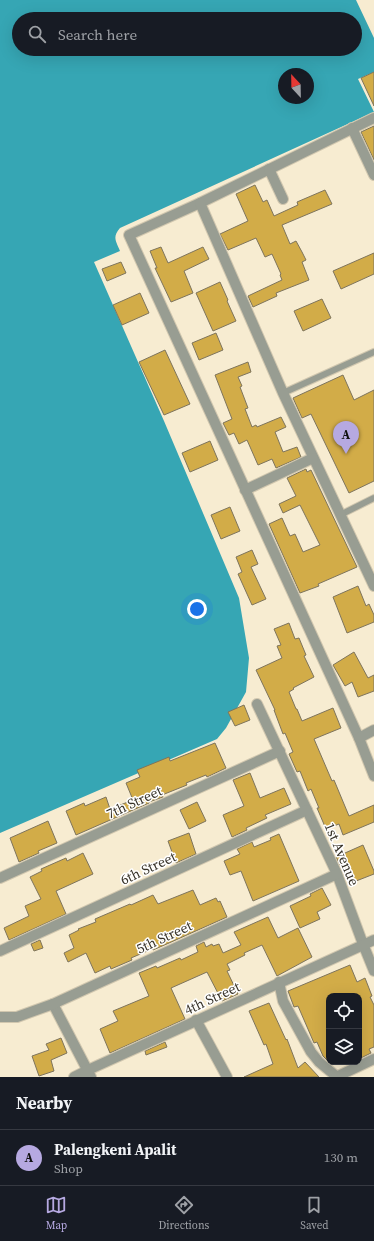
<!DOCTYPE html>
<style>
:root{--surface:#171b24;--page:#20242c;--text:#f1f3f6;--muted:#9ea1a6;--line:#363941;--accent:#b6a9e1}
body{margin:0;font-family:"Source Serif 4",serif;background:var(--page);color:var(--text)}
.controls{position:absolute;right:12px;bottom:12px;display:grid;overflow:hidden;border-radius:8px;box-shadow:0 4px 16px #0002}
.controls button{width:36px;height:36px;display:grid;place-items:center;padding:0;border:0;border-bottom:1px solid var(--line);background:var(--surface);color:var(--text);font:20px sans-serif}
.compass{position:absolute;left:278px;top:68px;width:36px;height:36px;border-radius:50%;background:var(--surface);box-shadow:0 4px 16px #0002;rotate:338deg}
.you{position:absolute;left:197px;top:609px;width:14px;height:14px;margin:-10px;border:3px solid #fff;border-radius:50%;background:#1a73e8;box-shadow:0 0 0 6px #1a73e833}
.badge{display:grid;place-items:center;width:26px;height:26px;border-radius:50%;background:var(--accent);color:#111;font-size:13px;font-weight:700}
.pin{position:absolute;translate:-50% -33px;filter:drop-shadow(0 1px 2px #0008)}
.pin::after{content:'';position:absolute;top:21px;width:14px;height:12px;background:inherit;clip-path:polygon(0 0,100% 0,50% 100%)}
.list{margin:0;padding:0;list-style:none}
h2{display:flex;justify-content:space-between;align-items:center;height:52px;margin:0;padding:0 16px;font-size:17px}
h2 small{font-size:13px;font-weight:400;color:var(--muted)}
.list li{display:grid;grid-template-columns:26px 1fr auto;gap:12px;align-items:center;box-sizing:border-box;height:56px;padding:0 16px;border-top:1px solid var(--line)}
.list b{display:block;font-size:15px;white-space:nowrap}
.list p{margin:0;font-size:13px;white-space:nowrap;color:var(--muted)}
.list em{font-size:13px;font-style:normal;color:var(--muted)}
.icon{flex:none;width:22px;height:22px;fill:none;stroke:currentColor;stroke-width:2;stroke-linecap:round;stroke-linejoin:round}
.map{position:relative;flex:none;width:374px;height:1077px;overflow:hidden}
.search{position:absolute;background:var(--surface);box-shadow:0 4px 16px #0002;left:12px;right:12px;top:12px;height:44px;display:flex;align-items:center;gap:10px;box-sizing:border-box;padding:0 14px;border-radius:22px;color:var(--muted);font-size:15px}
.sheet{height:108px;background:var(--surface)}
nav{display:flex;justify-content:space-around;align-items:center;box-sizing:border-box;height:56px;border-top:1px solid var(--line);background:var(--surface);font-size:11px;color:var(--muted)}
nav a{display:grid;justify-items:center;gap:2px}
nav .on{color:var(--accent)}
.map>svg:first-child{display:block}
.water{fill:#36a6b4;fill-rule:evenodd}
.building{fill:#d2ac48;stroke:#7e745c}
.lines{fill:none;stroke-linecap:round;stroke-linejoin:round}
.service-casing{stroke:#d1c7af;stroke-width:8}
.minor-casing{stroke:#d1c7af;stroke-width:12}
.service{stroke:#989d92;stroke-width:6}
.minor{stroke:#989d92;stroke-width:10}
.labels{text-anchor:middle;stroke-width:3;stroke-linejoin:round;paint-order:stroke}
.street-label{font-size:14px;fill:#373228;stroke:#fff}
</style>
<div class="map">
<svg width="374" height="1077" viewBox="0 0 374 1077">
<rect width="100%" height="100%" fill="#f7ecd1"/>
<path class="water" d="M 0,0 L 356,0 L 374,38 L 374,72 L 358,79 L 374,112 L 120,228 C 112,237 116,241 120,251 L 94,262 L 164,421 L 239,598 L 249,658 L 246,692 L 226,728 L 217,739 L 0,833 ZM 19,19 L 355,19 L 355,49 L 19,49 ZM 284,74 L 308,74 L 308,98 L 284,98 Z"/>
<g class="building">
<polygon points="374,72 374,106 361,78"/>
<polygon points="374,126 374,160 361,132"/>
<polygon points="255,185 263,202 267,200 274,216 298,205 297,202 325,190 332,204 282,225 290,244 296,241 302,252 306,260 302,262 309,280 276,293 277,296 253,307 248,296 282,280 280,275 281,274 272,254 265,257 256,238 228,250 220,234 248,221 236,194"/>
<polygon points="161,247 168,263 203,247 209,259 184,271 193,293 171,302 155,268 157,268 150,251"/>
<polygon points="374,253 374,274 341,289 333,271"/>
<polygon points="121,262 126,273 107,281 102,269"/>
<polygon points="220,282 228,300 227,301 236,321 213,331 196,293"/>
<polygon points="140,293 149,313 122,325 113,305"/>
<polygon points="322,299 331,318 303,331 294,311"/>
<polygon points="216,333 223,350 199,360 192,343"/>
<polygon points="165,350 190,404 164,415 139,362"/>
<polygon points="248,362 251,372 238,377 242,386 240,387 248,408 245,409 252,427 256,425 257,427 281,417 286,427 275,432 283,452 297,447 301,457 276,468 272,459 258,465 247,440 239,444 234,433 229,435 223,423 232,419 215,375"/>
<polygon points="343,375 354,400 374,390 374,481 349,493 311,414 302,418 293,398"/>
<polygon points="210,441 218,460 190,472 182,453"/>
<polygon points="306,469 307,472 311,470 357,567 318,584 319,586 300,593 269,524 282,518 290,536 295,534 303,552 320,545 300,505 283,513 279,504 296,496 287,478"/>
<polygon points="230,507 240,531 221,539 211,515"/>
<polygon points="252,550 258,564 251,567 266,599 252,605 238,574 242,572 236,557"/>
<polygon points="358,586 366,606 369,604 374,615 374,622 347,633 333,597"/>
<polygon points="289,623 295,639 299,638 306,655 304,656 314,677 293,688 294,689 289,692 296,709 297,709 302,721 333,708 341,728 314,739 332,781 334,780 349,816 374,805 374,822 343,835 339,824 326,829 317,808 319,808 311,789 308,791 300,771 297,772 289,754 293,752 285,733 283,734 274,710 275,710 256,670 282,658 277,646 281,645 274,629"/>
<polygon points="354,652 368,678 374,675 374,691 358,697 352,682 345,686 333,665"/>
<polygon points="244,705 250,720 235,726 228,712"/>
<polygon points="215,743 226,768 207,777 206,775 186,783 187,785 162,795 163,797 149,802 149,803 76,835 66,811 84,803 85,806 106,797 110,809 133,800 126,783 140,777 137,770 169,757 170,761"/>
<polygon points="250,773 260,798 284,788 291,804 265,815 267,818 246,828 247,830 232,837 223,815 244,806 233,780"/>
<polygon points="197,802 206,821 189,829 180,810"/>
<polygon points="48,821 57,843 38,851 39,853 19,862 10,838"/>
<polygon points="189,833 196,854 176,863 168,841"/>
<polygon points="279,834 299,881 253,901 241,871 230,875 224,861 240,854 237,849 252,842 254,847 271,840 270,838"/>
<polygon points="363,845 374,871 374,874 351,883 343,863 340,865 336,857"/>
<polygon points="83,853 93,874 56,891 66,914 9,940 4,928 29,916 25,906 41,899 30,877 42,871 41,869 66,858 67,861"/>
<polygon points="322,888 331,905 317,912 320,919 300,928 290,906 311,896 310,894"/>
<polygon points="193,890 200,905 216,898 218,902 220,901 227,917 169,943 153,950 152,949 131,958 132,960 111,969 110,966 95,973 86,953 68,962 64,953 74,948 69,935 79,930 78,929 96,922 95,919 130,904 131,905 153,895 158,904"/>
<polygon points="268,917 278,938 298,928 312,957 277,976 262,945 244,953 245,955 227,964 230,970 227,971 238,994 222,1001 207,972 171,988 185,1019 110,1053 100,1029 118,1021 113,1011 149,996 139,973 156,966 157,968 180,958 181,960 198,952 196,946 204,942 206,947 212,944 213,946 219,944 223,953 241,945 234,932"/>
<polygon points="40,940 43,948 34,951 31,944"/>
<polygon points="350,965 357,982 365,978 372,996 370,997 374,1005 374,1047 369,1049 371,1053 359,1059 359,996 329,996 329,1062 323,1056 317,1042 314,1043 298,1006 294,1007 288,991"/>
<polygon points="269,1003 286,1040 287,1039 298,1068 305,1062 319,1077 244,1077 273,1064 266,1044 264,1045 249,1011"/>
<polygon points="61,1038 67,1053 51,1060 54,1071 39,1076 32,1056 49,1050 46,1044"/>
<polygon points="165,1042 167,1047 146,1055 145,1051"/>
</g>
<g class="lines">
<g class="service-casing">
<g id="service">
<polyline points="283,393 374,352"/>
<polyline points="340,515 374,498"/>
</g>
</g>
<g class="minor-casing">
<g id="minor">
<polyline points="374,118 200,203 129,235 359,738 374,776"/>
<polyline points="352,128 374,175"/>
<polyline points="269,169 283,199"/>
<polyline points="200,203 283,393 374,586"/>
<polyline points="245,490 313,458"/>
<polyline points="257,704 337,874 363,944 374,971"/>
<polyline points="359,738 374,730"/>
<polyline points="0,878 280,751"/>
<polyline points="0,951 307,810"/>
<polyline points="279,982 283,1001 311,1052 319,1062 336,1076"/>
<polyline points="53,1004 91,1077"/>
<polyline points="0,1017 17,1017 53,1004 337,874"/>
<polyline points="196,1020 227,1077"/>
<polyline points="74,1077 88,1070 374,940"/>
<polyline points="336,1077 374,1059"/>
</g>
</g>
<use href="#service" class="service"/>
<use href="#minor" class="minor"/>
</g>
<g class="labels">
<g class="street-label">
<text transform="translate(134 802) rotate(-25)" y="5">7th Street</text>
<text transform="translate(342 854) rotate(67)" y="5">1st Avenue</text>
<text transform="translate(148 868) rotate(-25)" y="5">6th Street</text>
<text transform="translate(164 937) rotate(-25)" y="5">5th Street</text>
<text transform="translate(212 998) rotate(-25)" y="5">4th Street</text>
</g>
</g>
</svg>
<div class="controls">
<button><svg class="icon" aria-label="locate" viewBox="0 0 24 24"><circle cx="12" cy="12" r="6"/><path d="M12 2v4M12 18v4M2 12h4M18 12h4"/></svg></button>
<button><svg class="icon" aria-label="layers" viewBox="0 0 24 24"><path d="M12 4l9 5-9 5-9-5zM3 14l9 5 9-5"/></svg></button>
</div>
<svg class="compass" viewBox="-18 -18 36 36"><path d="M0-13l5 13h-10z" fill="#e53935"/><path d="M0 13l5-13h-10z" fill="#9ea1a6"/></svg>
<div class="you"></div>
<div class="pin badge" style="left:346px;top:454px">A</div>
<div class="search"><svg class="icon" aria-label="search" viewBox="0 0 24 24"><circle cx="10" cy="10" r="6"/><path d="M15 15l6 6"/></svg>Search here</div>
</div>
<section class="sheet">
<h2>Nearby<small></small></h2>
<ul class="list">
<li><span class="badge">A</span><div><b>Palengkeni Apalit</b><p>Shop</p></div><em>130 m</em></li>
</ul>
</section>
<nav>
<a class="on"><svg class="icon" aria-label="map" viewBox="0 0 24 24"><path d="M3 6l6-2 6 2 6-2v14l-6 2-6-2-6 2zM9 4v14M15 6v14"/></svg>Map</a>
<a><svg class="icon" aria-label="directions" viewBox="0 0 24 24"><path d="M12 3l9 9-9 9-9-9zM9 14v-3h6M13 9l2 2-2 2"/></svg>Directions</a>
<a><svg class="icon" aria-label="saved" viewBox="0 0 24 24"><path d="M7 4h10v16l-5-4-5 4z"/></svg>Saved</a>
</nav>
